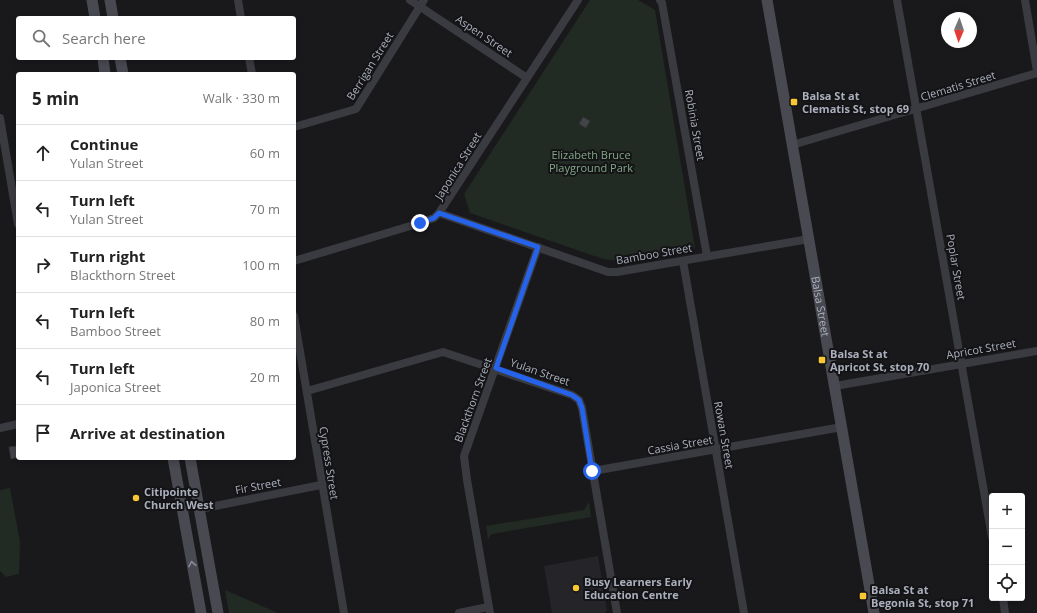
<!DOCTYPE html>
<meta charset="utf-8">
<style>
:root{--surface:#fff;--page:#f2f2f2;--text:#222;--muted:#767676;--line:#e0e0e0}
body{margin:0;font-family:"Open Sans",sans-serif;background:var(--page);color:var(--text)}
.controls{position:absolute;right:12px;bottom:12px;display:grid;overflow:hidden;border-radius:4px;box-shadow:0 2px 6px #0003}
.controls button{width:36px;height:36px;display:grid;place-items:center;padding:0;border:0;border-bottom:1px solid var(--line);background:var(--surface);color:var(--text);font:20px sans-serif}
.compass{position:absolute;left:941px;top:12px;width:36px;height:36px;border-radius:50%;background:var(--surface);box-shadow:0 2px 6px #0003;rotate:182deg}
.stop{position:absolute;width:12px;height:12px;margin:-9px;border:3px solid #2563eb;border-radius:50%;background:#fff}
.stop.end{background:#2563eb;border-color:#fff;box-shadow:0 1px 4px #0008}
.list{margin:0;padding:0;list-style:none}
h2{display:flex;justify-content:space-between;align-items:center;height:52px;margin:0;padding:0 16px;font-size:17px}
h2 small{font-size:13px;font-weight:400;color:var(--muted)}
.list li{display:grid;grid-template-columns:26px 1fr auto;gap:12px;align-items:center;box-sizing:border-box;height:56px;padding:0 16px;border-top:1px solid var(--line)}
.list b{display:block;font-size:15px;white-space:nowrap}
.list p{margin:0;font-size:13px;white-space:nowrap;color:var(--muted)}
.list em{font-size:13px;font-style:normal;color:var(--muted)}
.icon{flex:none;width:22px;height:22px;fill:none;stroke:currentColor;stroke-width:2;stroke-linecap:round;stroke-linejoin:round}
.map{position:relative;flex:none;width:1037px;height:613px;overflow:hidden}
.search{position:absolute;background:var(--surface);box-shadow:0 2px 6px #0003;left:16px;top:16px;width:280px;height:44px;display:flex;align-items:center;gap:10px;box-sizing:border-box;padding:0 14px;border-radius:4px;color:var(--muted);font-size:15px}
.panel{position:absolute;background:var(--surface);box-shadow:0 2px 6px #0003;left:16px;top:72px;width:280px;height:388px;border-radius:4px}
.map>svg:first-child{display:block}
.built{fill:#252529}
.green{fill:#212a23}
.building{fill:#434449;stroke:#343338}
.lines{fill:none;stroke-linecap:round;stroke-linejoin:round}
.street{stroke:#3a3b41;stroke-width:8}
.secondary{stroke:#484951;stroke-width:11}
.oneway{stroke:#888b97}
.route{stroke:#2563eb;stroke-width:5}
.poi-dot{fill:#f9c634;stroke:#141417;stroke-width:1.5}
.labels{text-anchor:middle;stroke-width:4;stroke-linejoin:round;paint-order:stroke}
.street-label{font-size:11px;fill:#abafbc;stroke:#141417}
.poi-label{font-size:11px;font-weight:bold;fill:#abafbc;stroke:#141417;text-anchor:start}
.park-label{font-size:11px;fill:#82a787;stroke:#141417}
</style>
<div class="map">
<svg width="1037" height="613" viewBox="0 0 1037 613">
<rect width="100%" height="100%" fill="#19191c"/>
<polygon class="built" points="598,556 607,610 605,613 552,613 544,566"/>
<g class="green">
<polygon points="590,0 638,0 655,10 695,248 622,261 603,259 470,213 464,194"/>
<polygon points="10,488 20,542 19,574 6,577 0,571 0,490"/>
<polygon points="589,502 591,517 492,534 488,539 486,526 584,510"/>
<polygon points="225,590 278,613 229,613"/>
</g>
<g class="building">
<polygon points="583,117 590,121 586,128 579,124"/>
<polygon points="18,446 18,457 11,459 9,447"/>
</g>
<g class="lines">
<g class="street">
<polyline points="238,0 241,18"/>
<polyline points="410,0 527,78"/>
<polyline points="660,0 662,3 707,256"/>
<polyline points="897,0 992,537"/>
<polyline points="1025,0 1037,71"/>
<polyline points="249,58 252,74"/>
<polyline points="0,118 18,224"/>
<polyline points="294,127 356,109 424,0"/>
<polyline points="792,145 1037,73"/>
<polyline points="439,213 608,272 617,272 809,239"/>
<polyline points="294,261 420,223 434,218 439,213 578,0"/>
<polyline points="683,261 744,613"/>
<polyline points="294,316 344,613"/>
<polyline points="835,386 1037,351"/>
<polyline points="307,391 443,352 572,395 579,400 582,408 617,613"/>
<polyline points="0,428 18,424"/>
<polyline points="593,471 842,427"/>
<polyline points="200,509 321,485"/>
<polyline points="1003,598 1005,613"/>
<polyline points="459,613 488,607"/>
<polyline points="490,613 467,480 464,456 538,247"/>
</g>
<g class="secondary">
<polyline points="92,0 95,18"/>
<polyline points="110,0 113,18"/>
<path id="s1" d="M 767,0 L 874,613"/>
<polyline points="103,58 105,74"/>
<polyline points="120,58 123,74"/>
<polyline points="173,458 201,613"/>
<polyline points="190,458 218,613"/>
</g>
</g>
<defs><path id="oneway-chevron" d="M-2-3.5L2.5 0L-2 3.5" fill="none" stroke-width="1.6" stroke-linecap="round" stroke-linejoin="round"/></defs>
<use class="oneway" href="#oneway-chevron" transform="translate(192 564) rotate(-100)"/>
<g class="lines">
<polyline class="route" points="420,223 434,218 439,213 538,247 496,368 572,395 579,400 582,408 592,471"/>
</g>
<g class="poi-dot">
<rect x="790" y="98" width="8" height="8" rx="2"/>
<rect x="818" y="356" width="8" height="8" rx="2"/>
<circle cx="136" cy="498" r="4"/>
<circle cx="576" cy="588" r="4"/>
<rect x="859" y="592" width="8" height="8" rx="2"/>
</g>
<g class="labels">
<g class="street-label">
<text transform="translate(484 36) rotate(34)" y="4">Aspen Street</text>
<text transform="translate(370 66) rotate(-58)" y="4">Berrigan Street</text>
<text transform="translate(958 86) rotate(-17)" y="4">Clematis Street</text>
<text transform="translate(695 125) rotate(80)" y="4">Robinia Street</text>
<text transform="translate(458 166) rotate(-58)" y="4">Japonica Street</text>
<text transform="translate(654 254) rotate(-10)" y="4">Bamboo Street</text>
<text transform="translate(956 267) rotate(80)" y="4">Poplar Street</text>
<text dy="4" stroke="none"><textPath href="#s1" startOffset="311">Balsa Street</textPath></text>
<text transform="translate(981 349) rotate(-10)" y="4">Apricot Street</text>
<text transform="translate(540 372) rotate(19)" y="4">Yulan Street</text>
<text transform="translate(473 400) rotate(-70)" y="4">Blackthorn Street</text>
<text transform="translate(724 435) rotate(80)" y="4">Rowan Street</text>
<text transform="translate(680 445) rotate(-10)" y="4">Cassia Street</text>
<text transform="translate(329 463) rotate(81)" y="4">Cypress Street</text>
<text transform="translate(258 486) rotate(-11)" y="4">Fir Street</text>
</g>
<g class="poi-label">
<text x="802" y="100">Balsa St at<tspan x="802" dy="13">Clematis St, stop 69</tspan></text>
<text x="830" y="358">Balsa St at<tspan x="830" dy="13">Apricot St, stop 70</tspan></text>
<text x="144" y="496">Citipointe<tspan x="144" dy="13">Church West</tspan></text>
<text x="584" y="586">Busy Learners Early<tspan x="584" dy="13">Education Centre</tspan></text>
<text x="871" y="594">Balsa St at<tspan x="871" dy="13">Begonia St, stop 71</tspan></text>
</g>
<g class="park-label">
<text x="591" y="159">Elizabeth Bruce<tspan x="591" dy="13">Playground Park</tspan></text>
</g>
</g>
</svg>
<div class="controls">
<button>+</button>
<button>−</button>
<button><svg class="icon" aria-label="locate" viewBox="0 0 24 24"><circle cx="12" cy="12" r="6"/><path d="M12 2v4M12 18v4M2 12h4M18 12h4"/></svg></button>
</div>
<svg class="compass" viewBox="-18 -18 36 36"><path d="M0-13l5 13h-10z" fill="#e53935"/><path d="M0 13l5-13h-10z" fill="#767676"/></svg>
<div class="stop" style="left:592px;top:471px"></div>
<div class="stop end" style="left:420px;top:223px"></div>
<div class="search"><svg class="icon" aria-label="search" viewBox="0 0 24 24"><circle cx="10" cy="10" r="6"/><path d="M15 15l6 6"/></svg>Search here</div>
<section class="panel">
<h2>5 min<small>Walk · 330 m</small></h2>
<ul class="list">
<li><svg class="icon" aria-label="ahead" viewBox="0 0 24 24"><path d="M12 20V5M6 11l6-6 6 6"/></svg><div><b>Continue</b><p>Yulan Street</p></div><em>60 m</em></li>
<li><svg class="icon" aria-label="left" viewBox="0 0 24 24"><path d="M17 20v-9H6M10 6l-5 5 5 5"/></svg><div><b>Turn left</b><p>Yulan Street</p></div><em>70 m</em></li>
<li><svg class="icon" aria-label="right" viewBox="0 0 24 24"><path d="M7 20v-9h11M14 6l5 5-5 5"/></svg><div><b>Turn right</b><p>Blackthorn Street</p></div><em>100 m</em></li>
<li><svg class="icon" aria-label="left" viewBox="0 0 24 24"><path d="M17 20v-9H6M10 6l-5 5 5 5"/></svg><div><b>Turn left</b><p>Bamboo Street</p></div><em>80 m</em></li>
<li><svg class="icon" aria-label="left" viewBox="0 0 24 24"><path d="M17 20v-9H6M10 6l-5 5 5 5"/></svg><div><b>Turn left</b><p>Japonica Street</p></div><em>20 m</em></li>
<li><svg class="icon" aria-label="arrive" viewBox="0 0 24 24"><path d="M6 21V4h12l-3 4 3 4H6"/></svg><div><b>Arrive at destination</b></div></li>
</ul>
</section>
</div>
